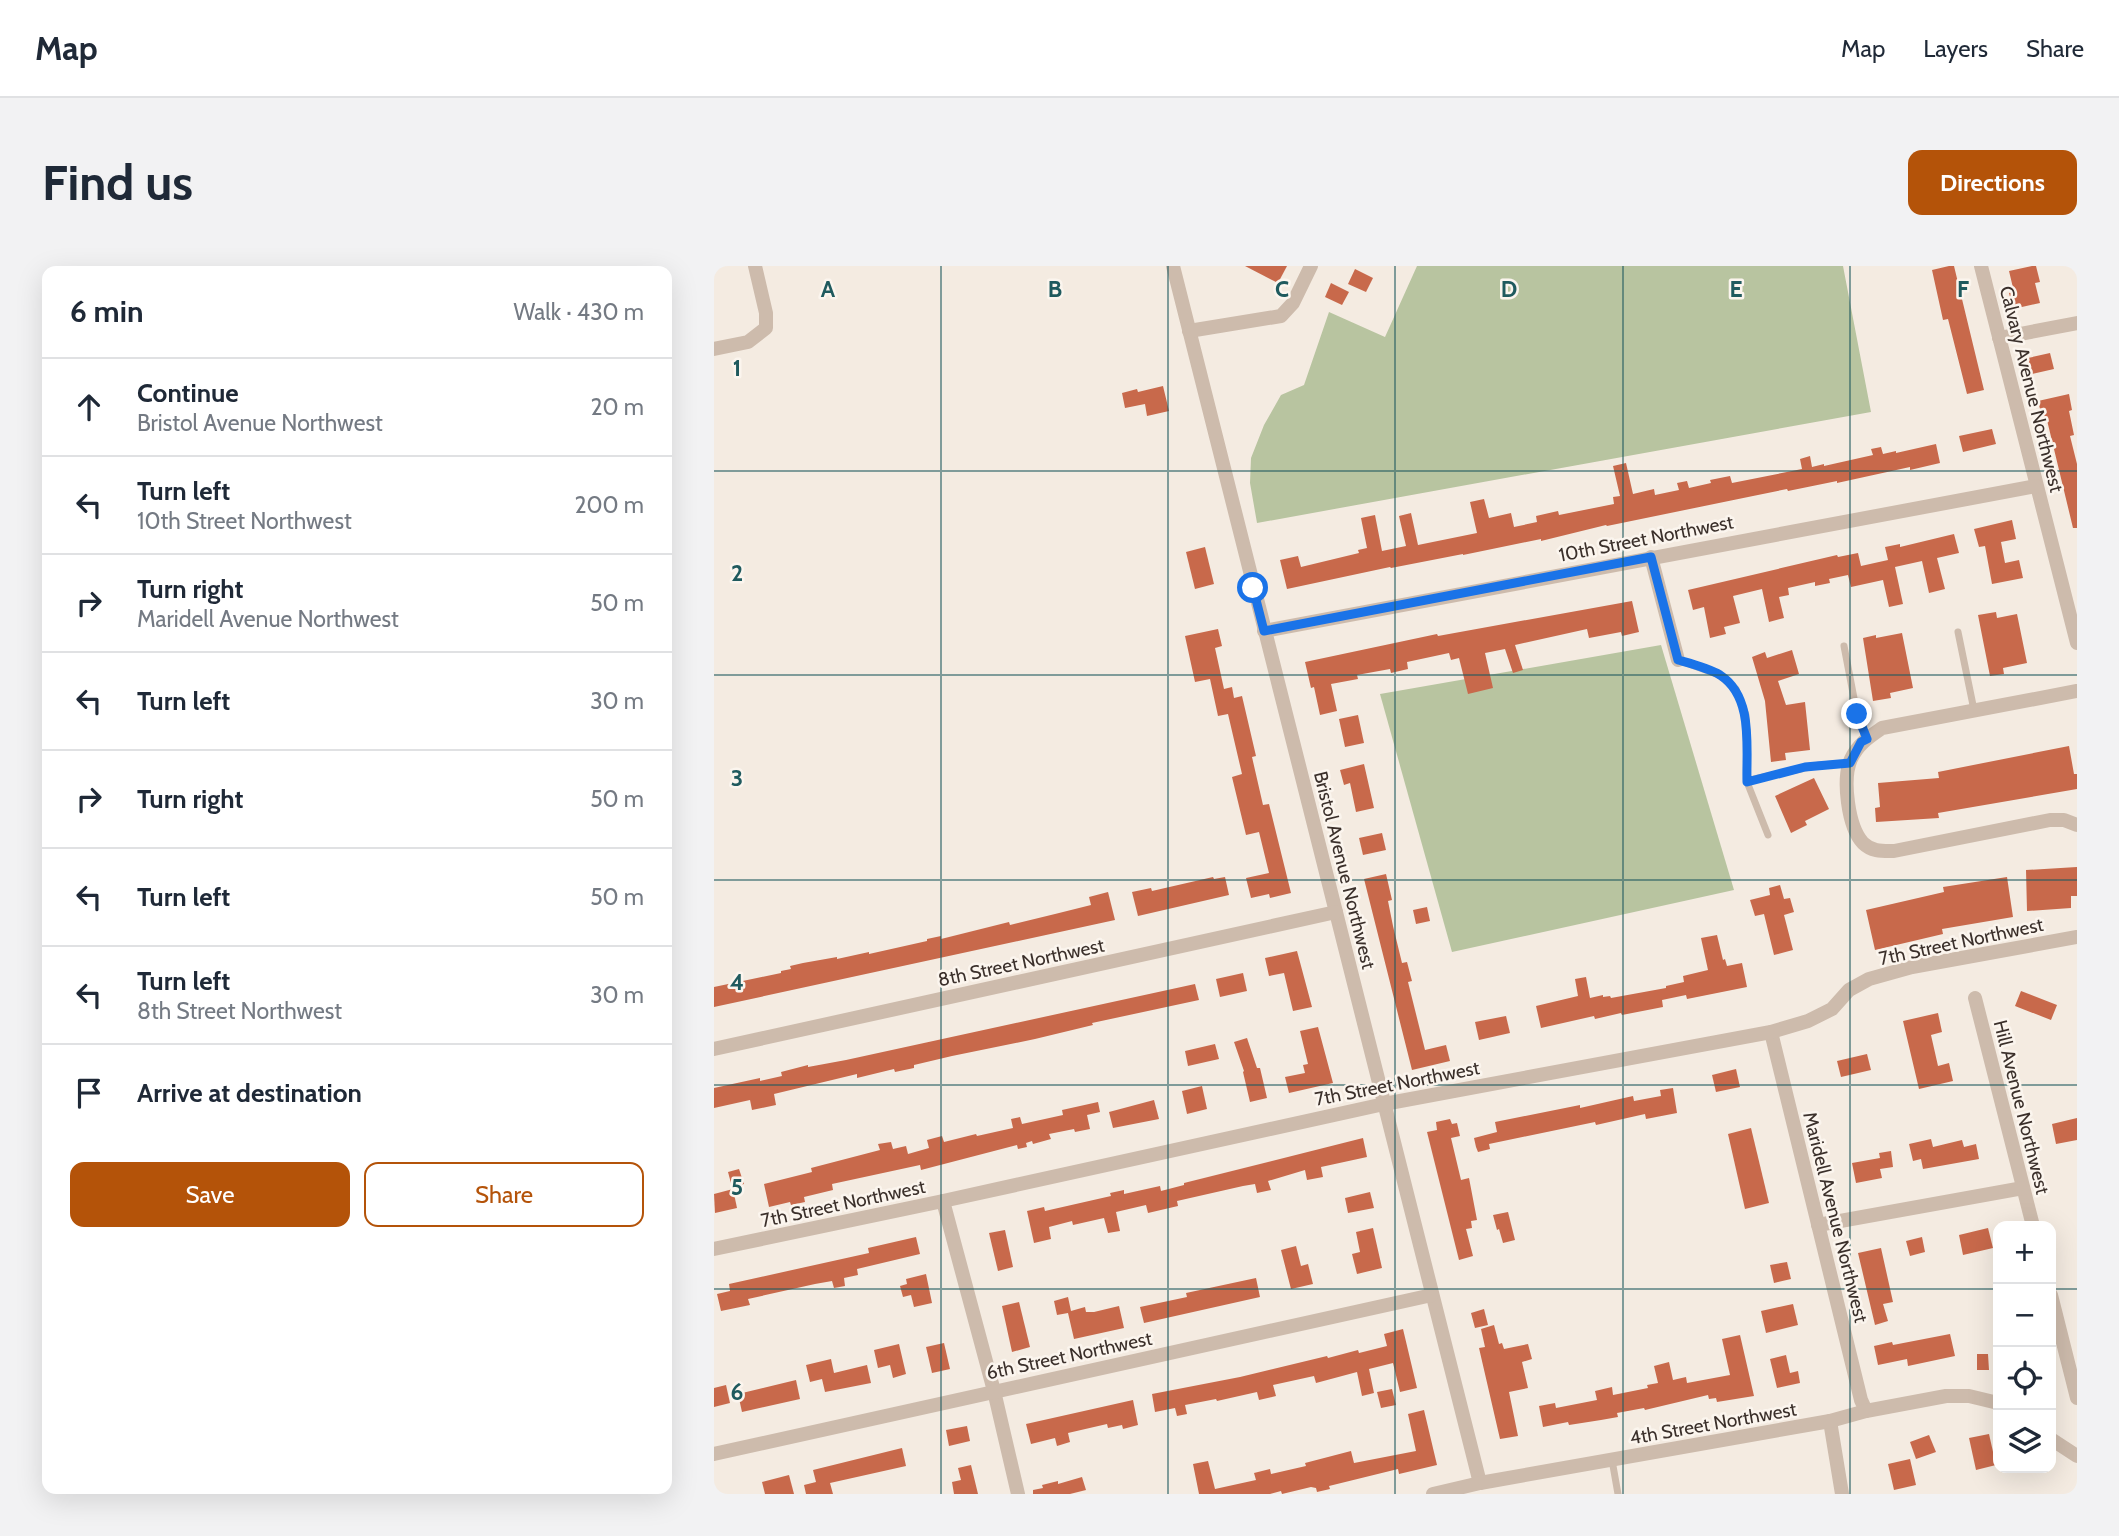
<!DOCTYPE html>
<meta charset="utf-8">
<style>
:root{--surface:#fff;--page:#f2f2f3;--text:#1f2937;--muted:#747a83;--line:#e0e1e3;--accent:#b45309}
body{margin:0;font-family:Cabin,sans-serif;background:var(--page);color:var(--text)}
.controls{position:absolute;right:21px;bottom:21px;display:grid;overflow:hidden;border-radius:14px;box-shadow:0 7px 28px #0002}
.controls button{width:63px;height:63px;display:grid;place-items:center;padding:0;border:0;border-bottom:2px solid var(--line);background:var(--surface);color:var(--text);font:35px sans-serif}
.stop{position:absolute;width:21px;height:21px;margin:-16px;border:5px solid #1a73e8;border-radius:50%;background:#fff}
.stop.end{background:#1a73e8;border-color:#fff;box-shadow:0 2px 7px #0008}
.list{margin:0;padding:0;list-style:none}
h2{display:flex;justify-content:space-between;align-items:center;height:91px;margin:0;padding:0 28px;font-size:30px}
h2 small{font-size:23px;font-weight:400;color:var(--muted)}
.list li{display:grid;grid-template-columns:46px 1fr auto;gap:21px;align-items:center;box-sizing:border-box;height:98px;padding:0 28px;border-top:2px solid var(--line)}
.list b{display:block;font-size:26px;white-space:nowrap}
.list p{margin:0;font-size:23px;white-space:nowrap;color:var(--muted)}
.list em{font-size:23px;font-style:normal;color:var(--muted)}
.actions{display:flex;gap:14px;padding:21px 28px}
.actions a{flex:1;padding:16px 0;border:2px solid var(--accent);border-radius:14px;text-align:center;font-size:24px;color:var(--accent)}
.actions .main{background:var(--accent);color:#fff}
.icon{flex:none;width:38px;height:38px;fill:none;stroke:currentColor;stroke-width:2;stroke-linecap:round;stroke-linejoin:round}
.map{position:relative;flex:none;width:1363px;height:1228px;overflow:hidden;border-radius:14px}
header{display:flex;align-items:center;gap:42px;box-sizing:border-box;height:98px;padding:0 35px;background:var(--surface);border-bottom:2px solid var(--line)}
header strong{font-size:33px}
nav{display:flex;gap:38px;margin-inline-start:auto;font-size:24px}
.intro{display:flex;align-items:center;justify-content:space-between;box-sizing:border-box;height:168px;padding:0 42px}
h1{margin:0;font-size:49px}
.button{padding:18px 32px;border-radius:14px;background:var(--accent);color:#fff;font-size:24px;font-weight:700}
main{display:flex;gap:42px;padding:0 42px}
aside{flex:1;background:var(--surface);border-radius:14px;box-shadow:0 7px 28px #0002}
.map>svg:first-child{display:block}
.green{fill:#b8c4a0}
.building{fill:#c8694b}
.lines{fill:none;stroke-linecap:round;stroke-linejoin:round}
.service{stroke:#cdbbac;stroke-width:7}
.minor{stroke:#cdbbac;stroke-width:14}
.route{stroke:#1a73e8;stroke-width:9}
.grid{fill:none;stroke:#1f5a5e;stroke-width:2;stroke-opacity:0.55}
.labels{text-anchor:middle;stroke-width:5;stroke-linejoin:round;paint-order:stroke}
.street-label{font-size:19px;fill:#3b302b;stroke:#fbf5ee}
.grid-label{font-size:23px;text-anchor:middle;font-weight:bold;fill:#1f5a5e;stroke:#fbf5ee;stroke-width:5;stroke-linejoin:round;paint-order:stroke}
</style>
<header>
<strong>Map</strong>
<nav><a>Map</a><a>Layers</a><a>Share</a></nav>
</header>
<div class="intro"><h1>Find us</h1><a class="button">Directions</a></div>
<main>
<aside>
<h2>6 min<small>Walk · 430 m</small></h2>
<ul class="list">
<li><svg class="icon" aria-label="ahead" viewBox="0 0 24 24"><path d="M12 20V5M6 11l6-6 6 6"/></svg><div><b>Continue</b><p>Bristol Avenue Northwest</p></div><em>20 m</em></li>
<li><svg class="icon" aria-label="left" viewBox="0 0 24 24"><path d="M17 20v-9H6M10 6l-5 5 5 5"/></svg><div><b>Turn left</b><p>10th Street Northwest</p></div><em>200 m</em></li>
<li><svg class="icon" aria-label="right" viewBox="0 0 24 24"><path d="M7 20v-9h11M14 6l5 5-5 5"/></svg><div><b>Turn right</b><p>Maridell Avenue Northwest</p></div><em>50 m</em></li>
<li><svg class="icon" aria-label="left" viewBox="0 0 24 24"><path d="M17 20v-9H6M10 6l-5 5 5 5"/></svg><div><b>Turn left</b></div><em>30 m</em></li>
<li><svg class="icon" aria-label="right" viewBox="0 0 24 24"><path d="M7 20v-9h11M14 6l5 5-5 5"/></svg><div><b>Turn right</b></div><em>50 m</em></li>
<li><svg class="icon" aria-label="left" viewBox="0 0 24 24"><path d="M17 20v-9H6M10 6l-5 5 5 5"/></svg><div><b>Turn left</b></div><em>50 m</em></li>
<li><svg class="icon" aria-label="left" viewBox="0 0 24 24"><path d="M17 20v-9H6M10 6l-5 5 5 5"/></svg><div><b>Turn left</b><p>8th Street Northwest</p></div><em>30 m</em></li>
<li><svg class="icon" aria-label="arrive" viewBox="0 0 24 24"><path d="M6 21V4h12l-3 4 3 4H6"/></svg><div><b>Arrive at destination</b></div></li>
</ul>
<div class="actions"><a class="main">Save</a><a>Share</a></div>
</aside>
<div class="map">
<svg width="1363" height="1228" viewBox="0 0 1363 1228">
<rect width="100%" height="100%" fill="#f4ebe1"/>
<g class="green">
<polygon points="703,0 1129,0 1157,146 543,257 536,217 537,192 550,159 567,129 590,119 615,46 671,71"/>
<polygon points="947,379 1020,624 738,686 666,428"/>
</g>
<g class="building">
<polygon points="531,0 573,0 564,17"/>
<polygon points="1235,0 1240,0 1270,124 1253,128 1234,53 1229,54 1218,4"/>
<polygon points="1318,0 1322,0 1326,16 1321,17 1326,37 1299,43 1295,27 1300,26 1295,5"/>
<polygon points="641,3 659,12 652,26 634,18"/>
<polygon points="617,17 635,26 628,39 611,31"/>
<polygon points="1336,87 1340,103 1318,108 1314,92"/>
<polygon points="449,120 455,145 433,150 431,138 411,142 408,127 423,123 424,126"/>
<polygon points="1355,128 1358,144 1355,145 1360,169 1356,170 1363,198 1363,262 1359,262 1332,150 1328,151 1324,135"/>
<polygon points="1278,163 1282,178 1249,186 1245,170"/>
<polygon points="1222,178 1226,197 1196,204 1196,201 1123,217 1123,215 1074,225 1073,223 1039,230 893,260 892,259 827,275 827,273 749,289 749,288 677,302 676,301 573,323 566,294 584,290 587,301 645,287 644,284 653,282 647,252 661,249 668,285 692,280 685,250 697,247 704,279 763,267 756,236 770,233 775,252 797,247 800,261 823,256 822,250 844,245 845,249 900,238 899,231 906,230 899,200 912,197 919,228 940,223 941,229 965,224 963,217 973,215 975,222 997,217 996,214 1016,210 1018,217 1088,203 1086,193 1096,190 1098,201 1110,198 1110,200 1159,189 1157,183 1167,181 1169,188 1182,185 1182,187"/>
<polygon points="1298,254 1302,273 1287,276 1291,297 1305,294 1309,312 1278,318 1271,280 1265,281 1260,263"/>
<polygon points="1240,268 1245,287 1223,292 1231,323 1215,327 1208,295 1181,301 1189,338 1175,341 1169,314 1137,321 1134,309 1115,313 1116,317 1101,320 1101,316 1074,322 1075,329 1065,331 1070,352 1055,356 1048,323 1019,330 1026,357 1010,361 1012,368 996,372 990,341 979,344 974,324 1123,289 1124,291 1144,287 1147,300 1174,294 1171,281 1186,278 1186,281"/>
<polygon points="491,281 500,318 481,323 472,286"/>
<polygon points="918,335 925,366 908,370 907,366 875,372 873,363 801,379 809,404 799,407 791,383 771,387 779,422 754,428 745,392 737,394 735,387 693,396 694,403 677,407 676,403 643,409 644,413 617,418 623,445 606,449 600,421 597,422 591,396 723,368 724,370"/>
<polygon points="1282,346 1283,352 1303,348 1313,397 1289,402 1290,408 1276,410 1264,349"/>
<polygon points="504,363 508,380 501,382 510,423 518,421 520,432 528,430 542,490 538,491 549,539 555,538 577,627 556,632 555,628 537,632 532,612 555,607 545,566 532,569 518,511 528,508 514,448 504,450 496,413 481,416 471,370"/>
<polygon points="1188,367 1199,422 1176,427 1177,432 1159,435 1149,372 1162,369 1162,372"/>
<polygon points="1078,384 1085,408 1064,415 1072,439 1091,436 1096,484 1071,487 1072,494 1057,496 1051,435 1038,391 1051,386 1053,392"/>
<polygon points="644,449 650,477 631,481 625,453"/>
<polygon points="1355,480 1360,508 1363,508 1363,523 1224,547 1225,552 1162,556 1161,542 1166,541 1164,517 1225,512 1224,506"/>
<polygon points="650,498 660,542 642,546 636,517 630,519 626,504"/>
<polygon points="1100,512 1115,543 1091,555 1093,559 1077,567 1061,530"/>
<polygon points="668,567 672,584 649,589 645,572"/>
<polygon points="1363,601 1363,630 1357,630 1357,642 1313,645 1312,604"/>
<polygon points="672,608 678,634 674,635 679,660 688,697 693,696 698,715 694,716 711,784 732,779 736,795 698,804 650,613"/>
<polygon points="499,611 500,613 511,611 515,629 424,650 418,626 437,622 438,625"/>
<polygon points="1293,611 1299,651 1228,663 1229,668 1161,684 1152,644 1230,626 1229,621"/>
<polygon points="1066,619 1070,633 1076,632 1080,646 1070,649 1079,684 1060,689 1050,648 1041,650 1036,634 1056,629 1055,622"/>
<polygon points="394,626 401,654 0,741 0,721 67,707 67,705 77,703 76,700 89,697 123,691 123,693 155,686 155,688 213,675 213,673 227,670 227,673 295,656 296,659 341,648 377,639 375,631"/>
<polygon points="713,641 716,655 702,658 699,644"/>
<polygon points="1003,669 1009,694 1011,693 1013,700 1028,697 1033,721 973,733 972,729 948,734 949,741 908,749 907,747 881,753 880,750 827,762 822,740 864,730 861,713 872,711 876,732 889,729 889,731 896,730 897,732 952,722 952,720 970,716 969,710 994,704 987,672"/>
<polygon points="583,685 598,741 579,745 570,707 555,710 551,692"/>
<polygon points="529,707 533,725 506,731 502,713"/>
<polygon points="481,718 485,734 378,757 379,759 321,773 238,790 200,799 200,802 181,806 180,803 143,812 143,808 60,828 62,839 38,844 36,834 0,842 0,822 46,812 46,815 68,810 67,806 94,799 94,801 132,794"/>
<polygon points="1307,725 1343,739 1337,754 1301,740"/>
<polygon points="1224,747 1228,766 1217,769 1224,800 1235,797 1239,815 1205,823 1189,755"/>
<polygon points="792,750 796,767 765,774 761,756"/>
<polygon points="604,761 619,817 575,827 571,811 591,807 589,799 594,798 586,765"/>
<polygon points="533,772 543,802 546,802 553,832 536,836 529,806 530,805 520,776"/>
<polygon points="501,778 505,793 474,800 471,785"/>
<polygon points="1153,788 1157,804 1127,811 1123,795"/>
<polygon points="1022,803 1026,821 1002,826 998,809"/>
<polygon points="488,820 493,843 473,848 468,825"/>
<polygon points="959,822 963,847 932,853 931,848 882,859 881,856 775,878 776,883 764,886 762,881 760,872 783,866 781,856 866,839 866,842 919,830 920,835 947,830 946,824"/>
<polygon points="440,834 445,853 399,862 395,846"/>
<polygon points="384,836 386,846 373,849 376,863 361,866 360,863 335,868 337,873 319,878 318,875 312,877 313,881 304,883 303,879 207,904 206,899 118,918 119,924 90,931 91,936 77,939 76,936 55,941 50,918 98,906 97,902 166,884 164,878 177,876 179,883 192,880 194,888 215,882 213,874 228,870 230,876 262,868 263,870 299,862 297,853 306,851 308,858 349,849 348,844"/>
<polygon points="1363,852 1363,874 1342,878 1338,858"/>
<polygon points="736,853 738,858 743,857 746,870 737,872 747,914 755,912 763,954 757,955 758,962 752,963 759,990 745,994 713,866 723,864 722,856"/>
<polygon points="1037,862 1055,937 1031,943 1014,868"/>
<polygon points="649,872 653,891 607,901 609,911 593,914 591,904 554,915 557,924 543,927 541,918 529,920 463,935 464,940 434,947 432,939 402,946 406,965 394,967 390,952 359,959 358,955 335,961 337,973 320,977 313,945 330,941 331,945 397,930 396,927 410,924 410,928 446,920 447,925 470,919 470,917"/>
<polygon points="1217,873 1219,881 1248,874 1250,881 1262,878 1265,893 1209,903 1207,893 1199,895 1195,878"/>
<polygon points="1177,885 1179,901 1166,903 1168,912 1142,917 1138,897 1166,892 1165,887"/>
<polygon points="25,903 30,918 18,921 14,906"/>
<polygon points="19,923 23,942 1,947 0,928"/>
<polygon points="656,926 660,942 634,947 631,932"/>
<polygon points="794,946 801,974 789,977 785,963 783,964 779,949"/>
<polygon points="659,962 668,1002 643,1008 638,988 646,986 642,966"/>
<polygon points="1274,962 1279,982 1249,989 1245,969"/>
<polygon points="291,964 299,1001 284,1005 275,967"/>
<polygon points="202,971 206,988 143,1003 144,1009 130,1012 131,1020 120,1022 118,1015 101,1018 34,1033 36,1039 7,1045 3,1028 16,1025 15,1018 155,987 154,982"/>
<polygon points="1208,971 1211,986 1196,990 1192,975"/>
<polygon points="582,980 587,1000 594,998 599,1018 577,1023 567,984"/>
<polygon points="1167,982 1179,1036 1169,1038 1174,1055 1161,1059 1144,987"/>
<polygon points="1073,996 1077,1013 1060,1017 1056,999"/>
<polygon points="212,1008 218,1037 200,1041 197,1029 189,1031 186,1020 193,1018 192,1013"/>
<polygon points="542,1012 546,1031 430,1057 426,1041 473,1031 472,1027"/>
<polygon points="354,1031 357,1045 371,1041 372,1046 380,1046 405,1040 410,1062 360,1073 354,1047 343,1049 340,1035"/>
<polygon points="305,1036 316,1081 298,1086 288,1040"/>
<polygon points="1079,1038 1084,1059 1052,1067 1047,1045"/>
<polygon points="770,1043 774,1059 761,1062 757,1047"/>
<polygon points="780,1059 785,1078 788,1077 790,1083 814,1078 818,1093 808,1096 814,1122 795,1126 804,1170 786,1173 765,1082 771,1081 767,1063"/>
<polygon points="689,1063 703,1122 686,1126 679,1097 655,1103 660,1127 648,1130 643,1106 602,1117 600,1110 559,1119 562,1130 545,1134 543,1126 503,1135 502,1133 471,1139 473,1148 463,1150 461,1142 441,1146 438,1128 526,1111 613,1090 614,1092 644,1084 645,1087 673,1080 670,1068"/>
<polygon points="1236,1068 1241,1090 1194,1100 1193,1093 1164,1099 1160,1080 1178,1076 1179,1079"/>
<polygon points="1026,1069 1040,1130 1003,1136 1002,1132 995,1133 994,1129 931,1144 930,1142 903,1147 904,1151 887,1154 855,1159 854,1156 829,1161 825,1140 841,1137 842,1142 883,1134 881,1125 898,1121 899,1129 934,1122 933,1119 944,1117 940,1100 955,1096 959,1114 972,1111 973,1117 1016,1109 1008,1073"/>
<polygon points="230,1077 236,1103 218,1107 212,1081"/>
<polygon points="185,1078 192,1108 179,1112 176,1099 164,1102 160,1084"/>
<polygon points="1263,1088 1274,1088 1275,1104 1263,1104"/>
<polygon points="1072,1089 1076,1107 1084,1105 1086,1117 1063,1122 1056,1093"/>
<polygon points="117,1093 120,1107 153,1099 157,1117 111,1126 108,1113 96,1116 92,1099"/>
<polygon points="82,1114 86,1133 28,1146 24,1128"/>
<polygon points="12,1119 16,1137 0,1141 0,1122"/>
<polygon points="678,1123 682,1139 667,1142 663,1126"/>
<polygon points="419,1134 424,1159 409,1163 408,1159 394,1162 393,1158 354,1167 356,1176 343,1180 341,1172 317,1178 312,1158"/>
<polygon points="710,1144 723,1199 685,1208 684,1203 615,1220 616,1223 603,1226 602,1222 597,1221 568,1228 567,1225 556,1228 485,1228 479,1198 494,1195 501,1223 542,1214 540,1207 556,1203 557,1208 592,1200 591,1197 637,1185 640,1197 702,1185 694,1148"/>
<polygon points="253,1160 256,1175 235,1180 232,1164"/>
<polygon points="1275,1168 1282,1199 1262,1204 1255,1172"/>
<polygon points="1215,1169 1222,1186 1202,1193 1196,1176"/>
<polygon points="188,1182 192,1200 116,1217 119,1228 92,1228 90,1219 102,1216 99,1204"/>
<polygon points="1196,1193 1202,1219 1180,1224 1174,1198"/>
<polygon points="257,1199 264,1228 240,1228 238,1216 247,1214 244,1202"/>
<polygon points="75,1209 80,1228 51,1228 48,1216"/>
<polygon points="368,1211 372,1224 356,1228 319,1228 319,1224 329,1222 328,1219 344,1215 344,1218"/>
</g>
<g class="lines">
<g class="service">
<polyline points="1244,366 1260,444"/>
<polyline points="1130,380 1143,448 1152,473"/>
<polyline points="964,394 1005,409 1022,423 1032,449 1033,516 1054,569"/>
<polyline points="1033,516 1040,513 1105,499 1135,497"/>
<polyline points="898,1194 904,1228"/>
</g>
<g class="minor">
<polyline points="459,0 766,1217"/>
<polyline points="1267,0 1363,377"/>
<polyline points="475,65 567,50 579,37 597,0"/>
<polyline points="1285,72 1363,57"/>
<polyline points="0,83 34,76 52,62 52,47 41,0"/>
<polyline points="937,291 964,394"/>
<polyline points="550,365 1322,220"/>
<path d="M 1363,425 L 1168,462 C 1155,471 1144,478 1137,493 C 1128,513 1134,561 1149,577 C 1158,586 1169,585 1180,585 L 1336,554 L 1350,554 L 1363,559"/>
<polyline points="1261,732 1319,960"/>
<polyline points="1057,766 1147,1134 1152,1145"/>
<polyline points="0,783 622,646"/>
<polyline points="229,935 280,1125 304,1228"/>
<polyline points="1104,959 1309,922"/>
<polyline points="0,983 229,935 670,838 1057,766 1094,755 1118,743 1135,724 1155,713 1198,701 1363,671"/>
<polyline points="1337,1029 1363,1132"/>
<polyline points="1116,1155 1128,1228"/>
<polyline points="1337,1173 1363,1190"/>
<polyline points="0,1188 718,1029"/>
<polyline points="719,1228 766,1217 1116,1155 1152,1145 1232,1130 1255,1130 1284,1137"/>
</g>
</g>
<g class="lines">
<path class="route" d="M 539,322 L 550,365 L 937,291 L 964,394 C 978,398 994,402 1006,409 C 1040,431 1032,481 1033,516 L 1091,501 L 1136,497 L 1147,476 L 1153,473 L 1143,448"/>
</g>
<path class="grid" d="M 227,0 L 227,1228M 454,0 L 454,1228M 681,0 L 681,1228M 909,0 L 909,1228M 1136,0 L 1136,1228M 0,205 L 1363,205M 0,409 L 1363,409M 0,614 L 1363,614M 0,819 L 1363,819M 0,1023 L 1284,1023M 1337,1023 L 1363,1023"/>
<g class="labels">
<g class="street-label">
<text transform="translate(1318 123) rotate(76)" y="7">Calvary Avenue Northwest</text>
<text transform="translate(932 272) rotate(-11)" y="7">10th Street Northwest</text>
<text transform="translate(631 604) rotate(76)" y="7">Bristol Avenue Northwest</text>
<text transform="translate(1247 675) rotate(-12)" y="7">7th Street Northwest</text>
<text transform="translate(307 696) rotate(-12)" y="7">8th Street Northwest</text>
<text transform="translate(683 817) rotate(-11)" y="7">7th Street Northwest</text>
<text transform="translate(1308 841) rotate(76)" y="7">Hill Avenue Northwest</text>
<text transform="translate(129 937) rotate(-12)" y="7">7th Street Northwest</text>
<text transform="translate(1122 951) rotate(76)" y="7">Maridell Avenue Northwest</text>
<text transform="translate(355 1089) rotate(-12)" y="7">6th Street Northwest</text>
<text transform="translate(999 1157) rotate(-10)" y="7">4th Street Northwest</text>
</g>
</g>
<g class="grid-label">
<text x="114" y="31">A</text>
<text x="341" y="31">B</text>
<text x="568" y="31">C</text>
<text x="795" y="31">D</text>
<text x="1022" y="31">E</text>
<text x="1249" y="31">F</text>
<text x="23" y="110">1</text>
<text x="23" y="315">2</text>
<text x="23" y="520">3</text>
<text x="23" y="724">4</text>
<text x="23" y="929">5</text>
<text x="23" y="1134">6</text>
</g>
</svg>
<div class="controls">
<button>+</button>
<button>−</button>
<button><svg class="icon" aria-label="locate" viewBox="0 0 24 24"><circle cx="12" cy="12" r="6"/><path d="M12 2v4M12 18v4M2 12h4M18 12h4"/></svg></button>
<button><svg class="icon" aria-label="layers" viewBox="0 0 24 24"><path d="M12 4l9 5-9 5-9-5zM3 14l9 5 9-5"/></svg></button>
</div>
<div class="stop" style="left:539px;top:322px"></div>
<div class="stop end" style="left:1143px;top:448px"></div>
</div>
</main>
